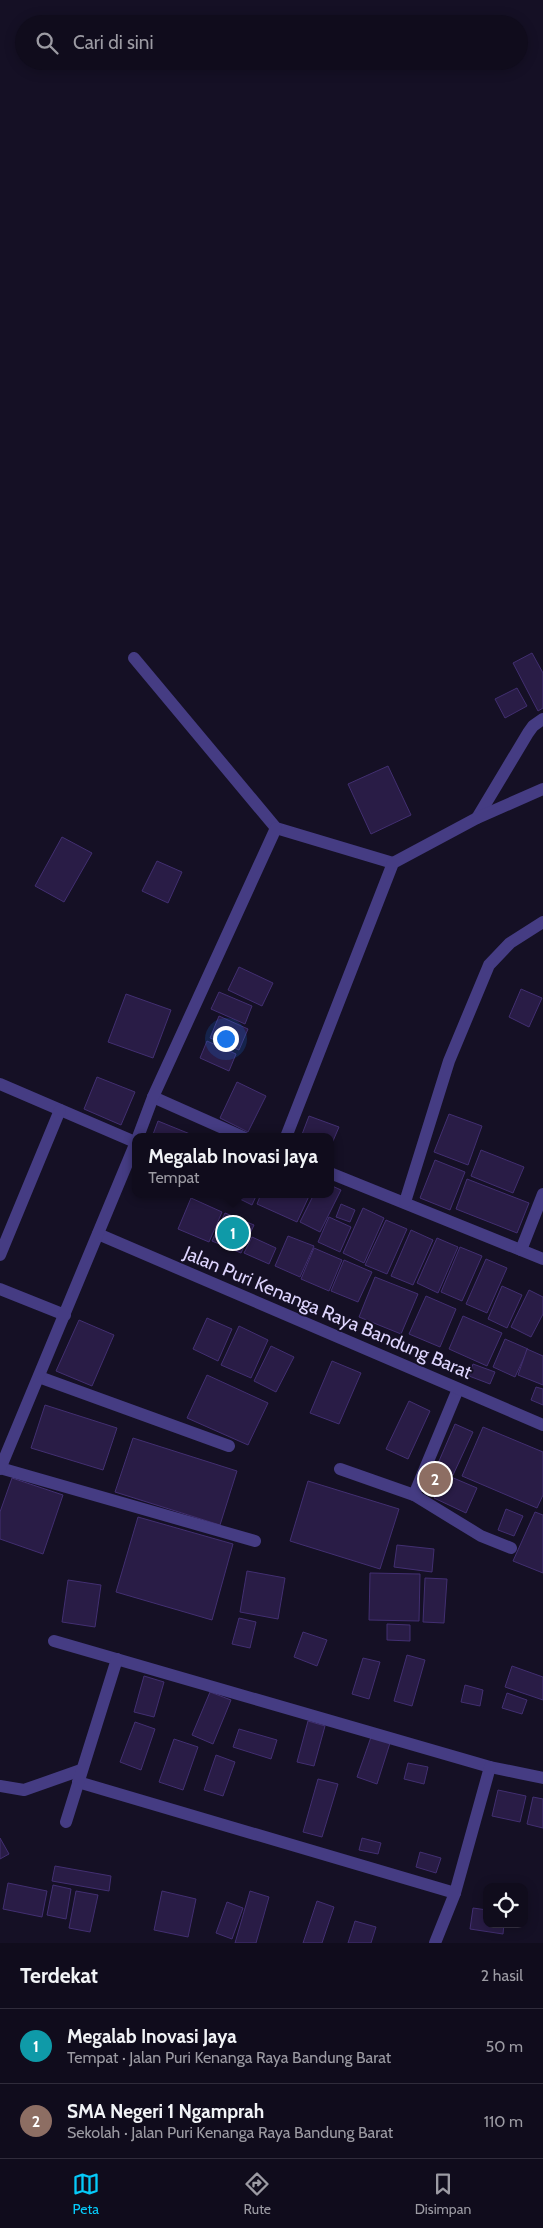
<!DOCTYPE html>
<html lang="id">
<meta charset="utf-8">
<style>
:root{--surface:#100c1c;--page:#1e1a29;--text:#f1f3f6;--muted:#9c9ba3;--line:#302c3b;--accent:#06caf9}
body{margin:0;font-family:Cabin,sans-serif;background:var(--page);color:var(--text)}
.controls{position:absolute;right:15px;bottom:15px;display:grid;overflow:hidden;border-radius:10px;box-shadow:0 2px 12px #0003}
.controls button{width:45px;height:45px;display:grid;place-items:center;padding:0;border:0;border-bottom:1px solid var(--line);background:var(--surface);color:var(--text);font:25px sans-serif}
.you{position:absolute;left:225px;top:1038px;width:18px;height:18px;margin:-12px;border:4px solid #fff;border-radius:50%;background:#1a73e8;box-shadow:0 0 0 8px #1a73e833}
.badge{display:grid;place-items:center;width:32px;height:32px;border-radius:50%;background:var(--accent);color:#fff;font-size:16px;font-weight:700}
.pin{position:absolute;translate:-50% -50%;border:2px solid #fff;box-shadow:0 1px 5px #0006}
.popup{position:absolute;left:132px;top:1133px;width:202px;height:65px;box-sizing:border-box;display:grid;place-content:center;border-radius:10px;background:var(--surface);filter:drop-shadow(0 1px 4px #0005);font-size:16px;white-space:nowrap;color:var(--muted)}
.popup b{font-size:19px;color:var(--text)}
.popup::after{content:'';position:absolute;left:50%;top:100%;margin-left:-10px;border:10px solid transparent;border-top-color:var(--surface)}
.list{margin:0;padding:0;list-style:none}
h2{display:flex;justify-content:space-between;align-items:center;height:65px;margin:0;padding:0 20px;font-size:21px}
h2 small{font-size:16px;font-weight:400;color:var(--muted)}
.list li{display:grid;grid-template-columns:32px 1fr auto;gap:15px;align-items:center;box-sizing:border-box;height:75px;padding:0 20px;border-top:1px solid var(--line)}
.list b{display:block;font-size:19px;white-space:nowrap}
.list p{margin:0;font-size:16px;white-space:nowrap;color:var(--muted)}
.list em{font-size:16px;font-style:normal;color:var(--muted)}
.icon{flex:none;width:28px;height:28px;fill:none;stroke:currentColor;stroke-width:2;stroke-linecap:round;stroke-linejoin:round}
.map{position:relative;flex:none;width:543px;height:1943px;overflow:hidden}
.search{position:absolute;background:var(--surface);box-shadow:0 2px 12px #0003;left:15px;right:15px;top:15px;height:55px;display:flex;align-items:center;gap:12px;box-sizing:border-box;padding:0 18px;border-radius:28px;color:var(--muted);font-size:19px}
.sheet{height:215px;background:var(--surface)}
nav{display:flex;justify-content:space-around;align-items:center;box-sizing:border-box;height:70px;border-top:1px solid var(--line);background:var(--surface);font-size:14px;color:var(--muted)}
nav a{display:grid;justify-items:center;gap:2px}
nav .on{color:var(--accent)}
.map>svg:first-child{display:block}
.building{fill:#291c46;stroke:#422f71}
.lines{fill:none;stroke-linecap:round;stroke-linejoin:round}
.lane{stroke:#453c83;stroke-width:12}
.street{stroke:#453c83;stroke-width:12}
.labels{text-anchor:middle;stroke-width:4;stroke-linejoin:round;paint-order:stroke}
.street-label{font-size:19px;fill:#ded5fe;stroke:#151025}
</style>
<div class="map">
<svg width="543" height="1943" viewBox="0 0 543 1943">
<rect width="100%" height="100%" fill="#151025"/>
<g class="building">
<polygon points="532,653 543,673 543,708 538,711 513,663"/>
<polygon points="517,688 527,706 505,718 495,699"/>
<polygon points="388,766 411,815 371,834 348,784"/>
<polygon points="62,837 92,853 64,902 35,886"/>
<polygon points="157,861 182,872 168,903 142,891"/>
<polygon points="239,967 273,983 262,1006 228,990"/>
<polygon points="521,989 542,998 529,1027 509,1017"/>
<polygon points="219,992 252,1006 245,1024 211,1009"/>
<polygon points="126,994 171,1010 153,1058 108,1042"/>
<polygon points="219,1016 248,1029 239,1050 210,1038"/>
<polygon points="207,1041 236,1054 229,1071 200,1058"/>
<polygon points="97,1077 135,1092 121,1125 84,1109"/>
<polygon points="237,1082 266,1096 248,1132 220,1118"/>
<polygon points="449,1114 482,1126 468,1165 434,1152"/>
<polygon points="309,1116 339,1127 330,1148 330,1137 301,1137"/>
<polygon points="158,1121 195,1136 152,1137"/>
<polygon points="481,1150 524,1167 513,1193 471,1176"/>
<polygon points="435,1160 465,1172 450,1210 420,1198"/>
<polygon points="467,1179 529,1203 517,1233 456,1209"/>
<polygon points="330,1185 341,1190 320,1232 300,1222 314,1194 330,1194"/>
<polygon points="230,1194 257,1194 252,1205"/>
<polygon points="261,1194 310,1194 297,1222 257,1204"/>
<polygon points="191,1198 222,1212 209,1242 178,1229"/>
<polygon points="341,1204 355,1210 350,1222 336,1217"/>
<polygon points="363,1208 384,1218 364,1263 343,1253"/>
<polygon points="225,1213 254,1225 241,1253 212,1241"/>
<polygon points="329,1217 351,1227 340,1252 318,1242"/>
<polygon points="386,1220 407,1229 387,1274 365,1265"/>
<polygon points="411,1230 433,1240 413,1285 391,1276"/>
<polygon points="288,1236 314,1246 300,1277 275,1266"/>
<polygon points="252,1237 276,1248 269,1264 244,1253"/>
<polygon points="437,1238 458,1247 438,1293 417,1283"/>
<polygon points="460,1247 482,1256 462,1301 441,1292"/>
<polygon points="314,1248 342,1260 329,1291 301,1279"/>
<polygon points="486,1259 507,1268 487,1313 466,1304"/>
<polygon points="344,1260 372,1272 358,1302 331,1291"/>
<polygon points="375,1277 418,1294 401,1334 359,1317"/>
<polygon points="502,1286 522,1295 507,1328 488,1319"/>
<polygon points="529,1290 543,1297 543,1314 531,1337 511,1327"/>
<polygon points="426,1296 456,1309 440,1347 409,1334"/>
<polygon points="463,1316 502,1333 487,1366 449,1349"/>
<polygon points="207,1318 232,1329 218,1361 193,1349"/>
<polygon points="79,1320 114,1335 92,1386 56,1371"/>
<polygon points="239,1326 268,1340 251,1378 221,1365"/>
<polygon points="505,1339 528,1349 515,1377 493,1367"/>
<polygon points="271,1346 294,1357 276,1392 254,1381"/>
<polygon points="527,1349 543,1356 543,1385 518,1375"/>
<polygon points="332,1361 361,1373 339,1424 310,1413"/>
<polygon points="473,1364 495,1372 490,1384 469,1376"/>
<polygon points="207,1375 268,1403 248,1445 187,1418"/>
<polygon points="536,1387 543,1389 543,1405 531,1400"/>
<polygon points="409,1401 430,1411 408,1459 386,1449"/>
<polygon points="45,1405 117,1428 103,1470 31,1448"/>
<polygon points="455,1424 473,1432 453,1475 436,1468"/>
<polygon points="483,1427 543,1452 543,1495 537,1508 462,1476"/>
<polygon points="133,1438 237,1471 220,1525 115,1492"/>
<polygon points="444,1474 477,1488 466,1513 434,1498"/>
<polygon points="12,1478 63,1495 43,1554 0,1539 0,1512"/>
<polygon points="308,1481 399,1509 380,1569 290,1541"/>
<polygon points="506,1509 523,1516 514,1536 498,1530"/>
<polygon points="535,1512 543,1515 543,1573 513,1561"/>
<polygon points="138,1517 233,1544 212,1620 116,1592"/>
<polygon points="397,1545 434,1549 432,1572 394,1567"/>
<polygon points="247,1571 285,1578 278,1619 240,1612"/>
<polygon points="370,1573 420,1574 419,1621 369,1620"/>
<polygon points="425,1578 447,1579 444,1623 423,1622"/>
<polygon points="68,1580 101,1585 95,1627 62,1622"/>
<polygon points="239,1618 256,1622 250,1648 232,1644"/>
<polygon points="387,1624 410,1625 410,1641 387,1640"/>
<polygon points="303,1632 327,1640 317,1666 294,1657"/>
<polygon points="407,1655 425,1660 412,1706 394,1701"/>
<polygon points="363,1658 380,1662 369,1699 352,1694"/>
<polygon points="512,1666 543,1677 543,1700 505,1687"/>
<polygon points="144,1676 164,1682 154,1717 134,1712"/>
<polygon points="465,1685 483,1690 480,1706 461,1702"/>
<polygon points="210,1692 231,1700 213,1744 192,1735"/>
<polygon points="507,1693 527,1700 522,1714 502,1708"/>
<polygon points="308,1721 325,1726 314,1766 297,1762"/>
<polygon points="135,1722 155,1729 141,1770 120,1762"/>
<polygon points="239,1729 277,1740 271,1759 233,1747"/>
<polygon points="371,1737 390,1743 377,1784 357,1777"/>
<polygon points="174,1739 198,1747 183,1790 159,1782"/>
<polygon points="216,1755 235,1762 223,1796 204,1790"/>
<polygon points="408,1763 428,1767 424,1784 404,1779"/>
<polygon points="318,1779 338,1784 322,1837 303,1832"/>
<polygon points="498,1790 526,1796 520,1822 492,1816"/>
<polygon points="533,1797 543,1799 543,1828 527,1824"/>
<polygon points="0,1838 9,1854 0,1859"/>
<polygon points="362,1838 381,1843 378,1854 359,1850"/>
<polygon points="420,1852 441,1858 436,1873 416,1867"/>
<polygon points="55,1866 111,1876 109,1891 52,1881"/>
<polygon points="8,1883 47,1891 42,1917 3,1909"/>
<polygon points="53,1885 71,1889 66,1919 47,1915"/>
<polygon points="76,1891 98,1895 90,1932 69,1928"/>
<polygon points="162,1891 196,1899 188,1937 154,1930"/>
<polygon points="250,1891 269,1897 256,1943 235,1943"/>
<polygon points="317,1901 334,1907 322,1943 303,1943"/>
<polygon points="227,1902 243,1908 232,1939 216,1933"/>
<polygon points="473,1908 487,1910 487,1924 504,1924 503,1934 470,1929"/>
<polygon points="355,1921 376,1927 371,1943 348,1943"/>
</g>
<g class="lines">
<g class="lane">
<polyline points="340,1469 414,1495 481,1536 511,1548"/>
<polyline points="414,1495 458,1389"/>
</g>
<g class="street">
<polyline points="134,658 276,828 393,863"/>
<polyline points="477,818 528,733 533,726 543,719"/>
<polyline points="0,1084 135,1142"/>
<polyline points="153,1097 243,1137"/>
<polyline points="138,1137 153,1097 276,828"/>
<polyline points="286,1137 393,863 477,818 543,789"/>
<polyline points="330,1173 543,1259"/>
<polyline points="405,1202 449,1061 489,965 510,943 543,922"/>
<polyline points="98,1234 543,1425"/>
<polyline points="521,1250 543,1194"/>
<polyline points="0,1255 60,1110"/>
<polyline points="0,1289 65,1315"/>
<polyline points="39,1377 229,1446"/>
<polyline points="0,1468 255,1541"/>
<polyline points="0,1469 136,1142"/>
<polyline points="54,1641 490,1767 543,1778"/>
<polyline points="78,1782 455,1893"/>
<polyline points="0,1786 24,1790 81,1770"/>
<polyline points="66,1822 117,1659"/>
<polyline points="435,1943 455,1893 490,1767"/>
</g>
</g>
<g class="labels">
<g class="street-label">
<text transform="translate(328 1312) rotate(23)" y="7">Jalan Puri Kenanga Raya Bandung Barat</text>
</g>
</g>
</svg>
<div class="controls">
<button><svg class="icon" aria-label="locate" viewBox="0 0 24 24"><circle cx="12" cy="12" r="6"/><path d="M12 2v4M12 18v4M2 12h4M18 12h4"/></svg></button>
</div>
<div class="you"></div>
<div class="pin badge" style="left:233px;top:1233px;background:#0f9aa8">1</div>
<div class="popup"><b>Megalab Inovasi Jaya</b>Tempat</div>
<div class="pin badge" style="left:435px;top:1479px;background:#8d6e63">2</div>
<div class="search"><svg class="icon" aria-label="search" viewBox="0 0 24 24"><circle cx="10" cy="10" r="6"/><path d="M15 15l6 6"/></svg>Cari di sini</div>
</div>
<section class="sheet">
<h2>Terdekat<small>2 hasil</small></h2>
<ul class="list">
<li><span class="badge" style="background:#0f9aa8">1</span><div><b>Megalab Inovasi Jaya</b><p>Tempat · Jalan Puri Kenanga Raya Bandung Barat</p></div><em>50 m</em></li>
<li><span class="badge" style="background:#8d6e63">2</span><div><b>SMA Negeri 1 Ngamprah</b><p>Sekolah · Jalan Puri Kenanga Raya Bandung Barat</p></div><em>110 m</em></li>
</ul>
</section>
<nav>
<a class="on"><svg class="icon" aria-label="map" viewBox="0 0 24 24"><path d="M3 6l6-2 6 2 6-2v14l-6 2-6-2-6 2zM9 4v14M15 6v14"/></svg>Peta</a>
<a><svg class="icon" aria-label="directions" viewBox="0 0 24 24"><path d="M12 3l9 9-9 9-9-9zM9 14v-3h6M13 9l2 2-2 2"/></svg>Rute</a>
<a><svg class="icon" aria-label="saved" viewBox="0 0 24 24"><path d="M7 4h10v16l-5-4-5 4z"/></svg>Disimpan</a>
</nav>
